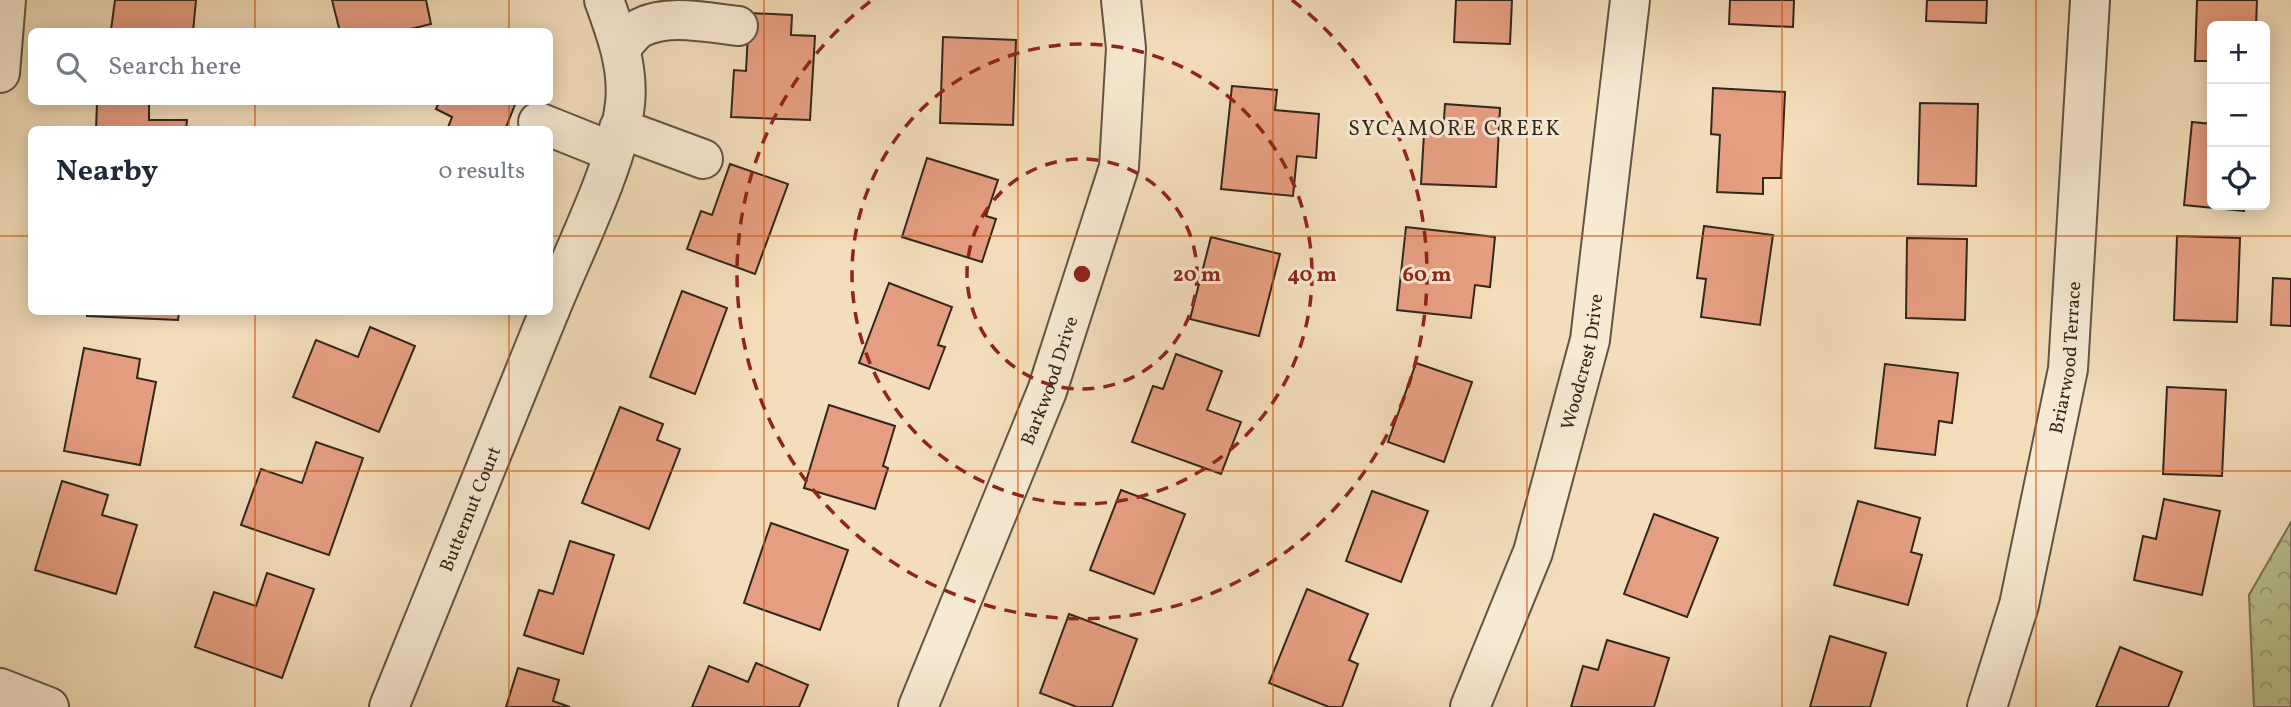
<!DOCTYPE html>
<meta charset="utf-8">
<style>
:root{--surface:#fff;--page:#f2f2f3;--text:#1f2937;--muted:#747a83;--line:#e0e1e3}
body{margin:0;font-family:Vollkorn,serif;background:var(--page);color:var(--text)}
.controls{position:absolute;right:21px;top:21px;display:grid;overflow:hidden;border-radius:10px;box-shadow:0 4px 18px #0003}
.controls button{width:63px;height:63px;display:grid;place-items:center;padding:0;border:0;border-bottom:2px solid var(--line);background:var(--surface);color:var(--text);font:35px sans-serif}
.list{margin:0;padding:0;list-style:none}
h2{display:flex;justify-content:space-between;align-items:center;height:91px;margin:0;padding:0 28px;font-size:30px}
h2 small{font-size:23px;font-weight:400;color:var(--muted)}
.icon{flex:none;width:38px;height:38px;fill:none;stroke:currentColor;stroke-width:2;stroke-linecap:round;stroke-linejoin:round}
.map{position:relative;flex:none;width:2291px;height:707px;overflow:hidden}
.search{position:absolute;background:var(--surface);box-shadow:0 4px 18px #0003;left:28px;top:28px;width:525px;height:77px;display:flex;align-items:center;gap:18px;box-sizing:border-box;padding:0 24px;border-radius:10px;color:var(--muted);font-size:26px}
.panel{position:absolute;background:var(--surface);box-shadow:0 4px 18px #0003;left:28px;top:126px;width:525px;height:189px;border-radius:10px}
.map>svg:first-child{display:block}
.forest{fill:url(#forest-crowns);stroke:#767456;stroke-width:2}
.building{fill:#e69e82;stroke:#31271c;stroke-width:2}
.lines{fill:none;stroke-linecap:round;stroke-linejoin:round}
.minor-casing{stroke:#625444;stroke-width:42}
.minor{stroke:#f7e9d2;stroke-width:38}
.grid{fill:none;stroke:#d6540e;stroke-width:2;stroke-opacity:0.55}
.ring{fill:none;stroke:#8f2418;stroke-width:3.5;stroke-dasharray:12 9}
.labels{text-anchor:middle;stroke-width:6;stroke-linejoin:round;paint-order:stroke}
.street-label{font-size:19px;fill:#31271c;stroke:#f7e9d2}
.neighbourhood-label{font-size:21px;letter-spacing:2px;fill:#31271c;stroke:#f7e9d2}
.centre{fill:#8f2418;stroke:#f7e9d2;stroke-width:3.5}
.ring-label{font-size:21px;text-anchor:middle;font-weight:bold;fill:#8f2418;stroke:#f7e9d2;stroke-width:6;stroke-linejoin:round;paint-order:stroke}
</style>
<div class="map">
<svg width="2291" height="707" viewBox="0 0 2291 707">
<defs>
<pattern id="forest-crowns" width="20" height="18" patternUnits="userSpaceOnUse" patternTransform="scale(1.75)"><rect width="20" height="18" fill="#bbc190"/><path d="M2 6a3 3 0 1 1 6 0M12 15a3 3 0 1 1 6 0" fill="none" stroke="#999d75"/></pattern>
</defs>
<rect width="100%" height="100%" fill="#f3ddba"/>
<filter id="stains"><feTurbulence type="fractalNoise" baseFrequency=".00286" numOctaves="4"/><feColorMatrix values="0 0 0 0 .2 0 0 0 0 .09 0 0 0 0 .02 0 0 0 .5 -.17"/></filter>
<radialGradient id="worn" r=".72"><stop offset=".6" stop-color="#630" stop-opacity="0"/><stop offset="1" stop-color="#630" stop-opacity=".3"/></radialGradient>
<polygon class="forest" points="2291,522 2291,707 2254,707 2249,595"/>
<g class="building">
<polygon points="115,0 196,0 193,32 111,30"/>
<polygon points="332,0 426,0 431,24 398,32 340,32"/>
<polygon points="1456,0 1512,0 1510,44 1454,42"/>
<polygon points="1730,0 1794,0 1793,27 1729,24"/>
<polygon points="1927,0 1987,0 1986,23 1926,21"/>
<polygon points="2197,0 2257,0 2256,26 2212,26 2212,61 2195,61"/>
<polygon points="749,13 792,15 791,35 815,36 810,120 731,117 734,70 746,71"/>
<polygon points="943,37 1016,40 1013,125 940,123"/>
<polygon points="1232,86 1277,90 1275,110 1319,114 1316,158 1297,156 1293,196 1221,189"/>
<polygon points="1713,88 1785,92 1781,178 1763,178 1763,194 1717,192 1720,135 1711,134"/>
<polygon points="97,102 149,102 149,120 187,120 186,130 96,130"/>
<polygon points="439,102 516,102 505,130 447,130 452,117 436,109"/>
<polygon points="1920,103 1978,104 1976,186 1918,184"/>
<polygon points="1445,104 1500,108 1496,187 1421,184 1424,134 1443,135"/>
<polygon points="2192,122 2212,124 2212,205 2245,205 2244,211 2184,205"/>
<polygon points="927,158 998,180 986,216 996,219 982,262 902,237"/>
<polygon points="730,164 788,184 755,274 687,249 701,211 712,215"/>
<polygon points="1704,226 1773,235 1760,325 1701,317 1706,279 1697,278"/>
<polygon points="1406,227 1495,237 1490,287 1475,285 1471,318 1397,310"/>
<polygon points="2177,236 2240,238 2237,322 2174,320"/>
<polygon points="1211,237 1280,254 1259,336 1190,319"/>
<polygon points="1907,238 1967,239 1965,320 1906,318"/>
<polygon points="2273,278 2291,279 2291,326 2271,325"/>
<polygon points="889,283 952,307 938,345 945,347 929,389 859,363"/>
<polygon points="682,291 727,308 695,394 650,377"/>
<polygon points="87,312 179,312 178,320 87,316"/>
<polygon points="370,327 415,346 379,432 293,397 316,340 358,357"/>
<polygon points="84,348 140,359 137,378 156,382 140,465 64,451"/>
<polygon points="1176,354 1222,371 1207,410 1241,422 1221,474 1132,442 1153,386 1163,389"/>
<polygon points="1416,363 1472,382 1444,462 1388,442"/>
<polygon points="1885,364 1958,373 1952,423 1939,421 1935,455 1875,448"/>
<polygon points="2167,387 2226,390 2222,476 2163,474"/>
<polygon points="829,405 895,426 883,466 888,468 875,509 804,488"/>
<polygon points="620,407 663,424 657,440 680,449 649,529 582,503"/>
<polygon points="316,442 363,458 329,555 241,525 261,469 302,483"/>
<polygon points="62,481 108,495 102,515 137,525 116,594 35,570"/>
<polygon points="1121,490 1185,514 1154,594 1090,570"/>
<polygon points="1372,491 1428,511 1401,582 1346,561"/>
<polygon points="2164,499 2220,511 2202,595 2134,580 2143,536 2156,539"/>
<polygon points="1858,501 1920,518 1911,552 1922,555 1908,605 1834,585"/>
<polygon points="1654,514 1718,538 1687,617 1624,594"/>
<polygon points="771,523 848,550 820,630 744,603"/>
<polygon points="570,541 614,555 583,654 524,635 539,590 553,594"/>
<polygon points="267,573 314,589 282,678 195,647 214,592 256,606"/>
<polygon points="1307,589 1368,614 1349,660 1358,664 1342,707 1329,707 1269,683"/>
<polygon points="1069,614 1137,639 1112,707 1077,707 1040,693"/>
<polygon points="1830,636 1886,653 1870,707 1810,707"/>
<polygon points="1607,640 1669,658 1654,707 1571,707 1583,666 1598,670"/>
<polygon points="2120,647 2182,672 2168,707 2096,707"/>
<polygon points="756,663 808,685 799,707 692,707 709,666 748,682"/>
<polygon points="518,668 559,680 553,701 570,707 506,707"/>
</g>
<g class="lines">
<g class="minor-casing">
<g id="minor">
<path d="M 621,48 C 627,41 633,32 640,28 C 668,13 709,23 738,26"/>
<polyline points="0,73 6,0"/>
<polyline points="538,122 613,152"/>
<polyline points="619,128 703,159"/>
<path d="M 550,310 C 573,252 618,165 625,104 C 629,68 616,33 604,0"/>
<polyline points="0,688 49,707"/>
<path id="s1" d="M 389,707 L 549,312"/>
<path id="s2" d="M 918,707 L 1047,391 L 1119,167 L 1126,48 L 1121,0"/>
<path id="s3" d="M 1470,707 L 1533,552 L 1590,340 L 1630,0"/>
<path id="s4" d="M 1987,707 L 2019,605 L 2068,369 L 2090,0"/>
</g>
</g>
<use href="#minor" class="minor"/>
</g>
<path class="grid" d="M 255,0 L 255,32M 509,0 L 509,32M 764,0 L 764,707M 1018,0 L 1018,707M 1273,0 L 1273,707M 1527,0 L 1527,707M 1782,0 L 1782,707M 2036,0 L 2036,707M 255,102 L 255,130M 509,102 L 509,130M 0,236 L 32,236M 550,236 L 2291,236M 255,312 L 255,707M 509,312 L 509,707M 0,471 L 2291,471"/>
<g class="ring">
<circle cx="1082" cy="274" r="115"/>
<circle cx="1082" cy="274" r="230"/>
<path d="M1292 0A345 345 0 1 1 872 0"/>
</g>
<g class="labels">
<g class="street-label">
<text dy="7" stroke="none"><textPath href="#s4" startOffset="359">Briarwood Terrace</textPath></text>
<text dy="7" stroke="none"><textPath href="#s3" startOffset="364">Woodcrest Drive</textPath></text>
<text dy="7" stroke="none"><textPath href="#s2" startOffset="352">Barkwood Drive</textPath></text>
<text dy="7" stroke="none"><textPath href="#s1" startOffset="214">Butternut Court</textPath></text>
</g>
<g class="neighbourhood-label">
<text x="1455" y="135">SYCAMORE CREEK</text>
</g>
</g>
<circle cx="1082" cy="274" r="10" class="centre"/>
<g class="ring-label">
<text x="1197" y="281">20 m</text>
<text x="1312" y="281">40 m</text>
<text x="1427" y="281">60 m</text>
</g>
<rect width="100%" height="100%" filter="url(#stains)"/>
<rect width="100%" height="100%" fill="url(#worn)"/>
</svg>
<div class="controls">
<button>+</button>
<button>−</button>
<button><svg class="icon" aria-label="locate" viewBox="0 0 24 24"><circle cx="12" cy="12" r="6"/><path d="M12 2v4M12 18v4M2 12h4M18 12h4"/></svg></button>
</div>
<div class="search"><svg class="icon" aria-label="search" viewBox="0 0 24 24"><circle cx="10" cy="10" r="6"/><path d="M15 15l6 6"/></svg>Search here</div>
<section class="panel">
<h2>Nearby<small>0 results</small></h2>
<ul class="list">
</ul>
</section>
</div>
